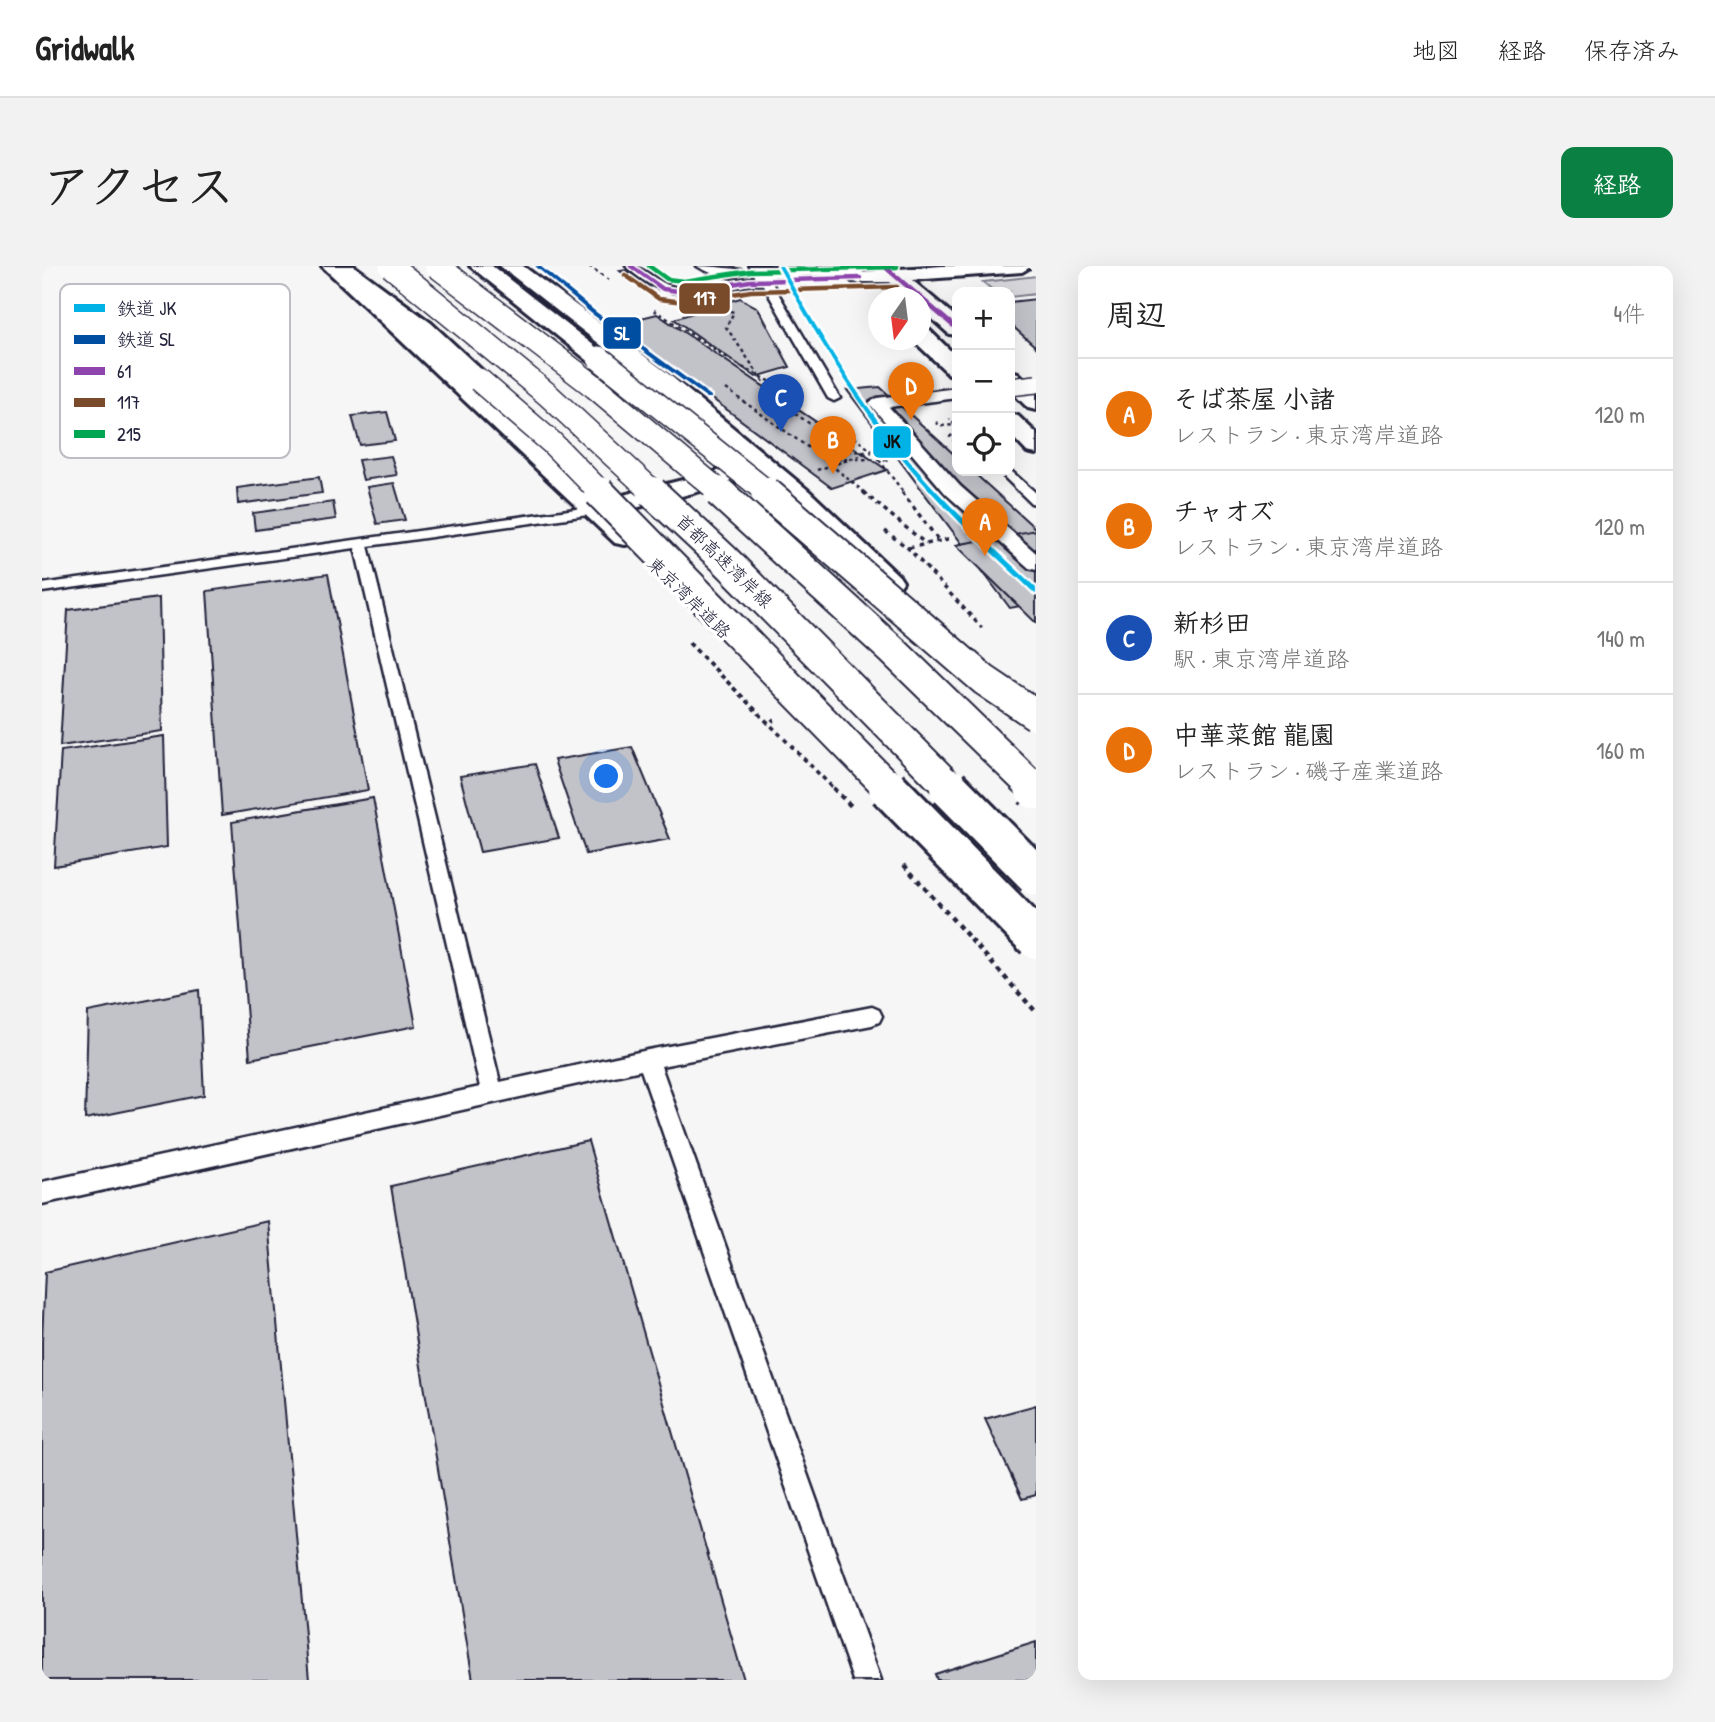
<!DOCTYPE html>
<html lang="ja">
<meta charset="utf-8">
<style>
:root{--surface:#fff;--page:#f2f2f2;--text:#222;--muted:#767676;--line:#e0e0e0;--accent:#0b8043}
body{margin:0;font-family:"Patrick Hand","Klee One",sans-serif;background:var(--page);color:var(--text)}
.controls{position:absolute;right:21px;top:21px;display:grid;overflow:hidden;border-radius:14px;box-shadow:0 7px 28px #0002}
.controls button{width:63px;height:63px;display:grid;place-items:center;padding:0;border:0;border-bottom:2px solid var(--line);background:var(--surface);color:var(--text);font:35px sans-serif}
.compass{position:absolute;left:826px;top:21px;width:63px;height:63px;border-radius:50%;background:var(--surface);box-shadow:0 7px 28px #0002;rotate:194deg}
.you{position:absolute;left:565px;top:511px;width:24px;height:24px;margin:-18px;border:5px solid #fff;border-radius:50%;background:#1a73e8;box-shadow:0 0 0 10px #1a73e833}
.badge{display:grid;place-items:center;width:46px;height:46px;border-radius:50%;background:var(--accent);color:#fff;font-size:23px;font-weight:700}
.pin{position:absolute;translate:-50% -58px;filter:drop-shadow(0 2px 4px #0008)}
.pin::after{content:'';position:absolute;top:37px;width:24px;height:21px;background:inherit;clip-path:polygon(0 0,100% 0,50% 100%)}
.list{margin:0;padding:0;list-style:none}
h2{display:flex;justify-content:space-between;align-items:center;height:91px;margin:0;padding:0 28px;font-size:30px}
h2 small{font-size:23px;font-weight:400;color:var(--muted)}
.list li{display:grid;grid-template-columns:46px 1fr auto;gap:21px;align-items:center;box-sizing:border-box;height:112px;padding:0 28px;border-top:2px solid var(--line)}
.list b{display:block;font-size:26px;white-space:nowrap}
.list p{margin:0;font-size:23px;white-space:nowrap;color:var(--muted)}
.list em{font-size:23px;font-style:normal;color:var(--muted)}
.icon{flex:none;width:38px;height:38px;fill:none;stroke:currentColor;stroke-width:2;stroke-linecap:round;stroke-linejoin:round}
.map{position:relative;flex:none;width:994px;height:1414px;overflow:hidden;border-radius:14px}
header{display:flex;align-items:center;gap:42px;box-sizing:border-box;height:98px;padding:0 35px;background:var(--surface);border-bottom:2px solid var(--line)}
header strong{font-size:33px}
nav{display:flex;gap:38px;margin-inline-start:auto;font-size:24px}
.intro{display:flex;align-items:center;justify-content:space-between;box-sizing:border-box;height:168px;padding:0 42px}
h1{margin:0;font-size:49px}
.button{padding:18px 32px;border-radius:14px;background:var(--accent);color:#fff;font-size:24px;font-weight:700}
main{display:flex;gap:42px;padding:0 42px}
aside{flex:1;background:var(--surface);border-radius:14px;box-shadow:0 7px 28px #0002}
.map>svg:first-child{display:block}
.green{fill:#d7d7db;stroke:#7c7c8b;stroke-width:2}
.building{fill:#c2c2c9;stroke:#22223b;stroke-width:2}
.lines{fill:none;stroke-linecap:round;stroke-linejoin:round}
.service-casing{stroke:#22223b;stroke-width:5}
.pedestrian-casing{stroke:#22223b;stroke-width:5}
.minor-casing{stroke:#22223b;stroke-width:5}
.tertiary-casing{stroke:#22223b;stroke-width:6}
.trunk-casing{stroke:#22223b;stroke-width:6}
.motorway-casing{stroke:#22223b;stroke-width:6}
.path-far2{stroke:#22223b;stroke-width:2.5;stroke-dasharray:3.5 3.5;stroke-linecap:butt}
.path-far1{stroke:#22223b;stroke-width:3.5;stroke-dasharray:4.5 4.5;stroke-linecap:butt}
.path{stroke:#22223b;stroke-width:4.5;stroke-dasharray:5 5;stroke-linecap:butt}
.service{fill:#fff;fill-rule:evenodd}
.pedestrian{fill:#fff;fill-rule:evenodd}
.minor{fill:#fff;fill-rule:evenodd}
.tertiary{fill:#fff;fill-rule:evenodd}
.trunk{fill:#fff;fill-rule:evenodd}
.motorway{fill:#fff;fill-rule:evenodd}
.pedestrian-bridge-casing{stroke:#22223b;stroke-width:20;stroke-linecap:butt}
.motorway-bridge-far2-casing{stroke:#22223b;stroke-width:26;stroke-linecap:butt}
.motorway-bridge-far1-casing{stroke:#22223b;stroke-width:34;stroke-linecap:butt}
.motorway-bridge-casing{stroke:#22223b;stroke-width:44;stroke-linecap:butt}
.path-bridge{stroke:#22223b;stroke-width:3.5;stroke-dasharray:4.5 4.5;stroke-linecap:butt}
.pedestrian-bridge{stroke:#fff;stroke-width:17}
.motorway-bridge-far2{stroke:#fff;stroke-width:23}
.motorway-bridge-far1{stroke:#fff;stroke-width:30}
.motorway-bridge{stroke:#fff;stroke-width:38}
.bus-1-casing{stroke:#fff;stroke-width:8}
.bus-2-casing{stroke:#fff;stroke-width:8}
.bus-3-casing{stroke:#fff;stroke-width:8}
.bus-1{stroke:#8e44ad;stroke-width:4.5}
.bus-2{stroke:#7a4b2a;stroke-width:4.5}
.bus-3{stroke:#00a651;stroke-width:4.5}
.rail-1-casing{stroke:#fff;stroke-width:5}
.rail-2-casing{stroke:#fff;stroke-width:5}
.rail-1{fill:#00b2e5;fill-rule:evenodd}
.rail-2{fill:#004ea2;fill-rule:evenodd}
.labels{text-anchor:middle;stroke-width:7;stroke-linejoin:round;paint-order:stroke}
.far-street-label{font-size:18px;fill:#22223b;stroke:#fff}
.key{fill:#fff;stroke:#bdbdc4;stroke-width:2}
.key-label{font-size:19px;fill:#22223b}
.line-badge{stroke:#fff;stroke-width:2.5}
.badge-label{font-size:19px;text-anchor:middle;font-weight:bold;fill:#fff}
.pale-badge-label{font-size:19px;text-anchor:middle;font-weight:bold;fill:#111}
</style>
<header>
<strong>Gridwalk</strong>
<nav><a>地図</a><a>経路</a><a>保存済み</a></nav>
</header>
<div class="intro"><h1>アクセス</h1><a class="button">経路</a></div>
<main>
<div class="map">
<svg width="994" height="1414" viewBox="0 0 994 1414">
<rect width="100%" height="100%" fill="#f6f6f7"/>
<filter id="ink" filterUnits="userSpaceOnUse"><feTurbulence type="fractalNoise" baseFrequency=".0143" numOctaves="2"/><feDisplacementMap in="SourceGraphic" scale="14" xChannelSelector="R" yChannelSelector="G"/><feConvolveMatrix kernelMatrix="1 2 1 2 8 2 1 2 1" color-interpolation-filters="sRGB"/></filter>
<g filter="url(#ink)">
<polygon class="green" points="994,10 994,28 968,31 968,26 953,26 941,16"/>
<g class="building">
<polygon points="584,4 607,21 601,22 578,5"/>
<polygon points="698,32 716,42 748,101 714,111 632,53"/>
<polygon points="994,33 994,81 968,58 968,36"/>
<polygon points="615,48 845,204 790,222 571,59"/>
<polygon points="838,121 915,191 915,205 930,205 994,263 994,337 968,342 805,124"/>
<polygon points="345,146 353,175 318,179 310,150"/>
<polygon points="349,190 355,209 321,214 316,194"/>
<polygon points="277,211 280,227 196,238 195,222"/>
<polygon points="352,217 363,254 335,258 325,221"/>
<polygon points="291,236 294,253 213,264 211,247"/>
<polygon points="994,264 994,357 914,279"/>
<polygon points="286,308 326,524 180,549 165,325"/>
<polygon points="117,332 120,465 18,480 26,344"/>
<polygon points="122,470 125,581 12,600 19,485"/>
<polygon points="590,481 628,573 544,588 512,494"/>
<polygon points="493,498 517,572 438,586 418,510"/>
<polygon points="331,532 374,760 208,793 190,556"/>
<polygon points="157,724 162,829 43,853 46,746"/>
<polygon points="546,875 702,1414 431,1414 349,920"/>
<polygon points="226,955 267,1414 0,1414 0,1075 3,1006"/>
<polygon points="994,1139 994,1229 980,1233 943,1153"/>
<polygon points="994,1376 994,1414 895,1414 893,1408"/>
</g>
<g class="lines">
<g class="service-casing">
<g id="service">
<path d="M 584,0 C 605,0 617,21 639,22 C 668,25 698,9 727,12 L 798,132 L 792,135 L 786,132 L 720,17 C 666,26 628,43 584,0 Z"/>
<path d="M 655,0 C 664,0 703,3 708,6 C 693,15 669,9 655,0 Z"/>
<polygon points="968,204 994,227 994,238 989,237 956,205"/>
<polygon points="555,240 562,244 560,247 326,280 458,816 606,784 830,741 837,744 840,750 837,756 830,759 619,800 839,1414 811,1414 599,804 0,938 0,916 438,821 313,282 0,326 0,318"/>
</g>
</g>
<g class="pedestrian-casing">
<polygon id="pedestrian" points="915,122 915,132 847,141 918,220 994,287 994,304 987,302 904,228 827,137 835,132"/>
</g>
<g class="minor-casing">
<polygon id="minor" points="805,0 825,8 828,12 818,18 794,9 719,11 710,5 716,0"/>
</g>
<g class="tertiary-casing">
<g id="tertiary">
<polygon points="707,0 727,0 733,14 730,18 716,18"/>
<polygon points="854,0 857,3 900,0 990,0 980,6 870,14 915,52 915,69 907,68 878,42 878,32 866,32 848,16 811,16 808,12 811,8 836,5 834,0"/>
<polygon points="878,62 886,63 915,91 915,110 907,108 871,74 878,74"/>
<polygon points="968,105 976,107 994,124 994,144 986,142 968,124"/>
<polygon points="968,148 976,150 994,167 994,188 985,186 968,168"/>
<polygon points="723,193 732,196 736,201 732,206 555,252 546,250 542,244 546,238"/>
</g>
</g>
<g class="trunk-casing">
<g id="trunk">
<polygon points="280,0 302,0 593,265 596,271 593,277 583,279 573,277"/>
<polygon points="458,0 481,0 624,106 767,225 857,310 861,316 857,322 847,325 837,322 749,236 656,155"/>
</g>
</g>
<g class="motorway-casing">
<g id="motorway">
<polygon points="289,0 312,0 389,57 445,109 448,114 445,119 429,119 373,67"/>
<polygon points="428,0 450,0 568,92 565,97 549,97"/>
</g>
</g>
<g class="path-far2">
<polyline points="547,0 570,16"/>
<polyline points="612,44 698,100 761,132"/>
<polyline points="688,45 692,46 684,61 735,135 800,180 797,188"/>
<polyline points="684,123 781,192 805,193"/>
<polyline points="790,154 830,185"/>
<polyline points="894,156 898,160 913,159 908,153"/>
<polyline points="915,164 908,171 915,178"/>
<polyline points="786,191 808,185 825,186"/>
<polyline points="814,193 847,194"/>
<polyline points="837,194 862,227"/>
<polyline points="788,198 823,227"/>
<polyline points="775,204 830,186"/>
</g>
<g class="path-far1">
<polyline points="821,226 884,278"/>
<polyline points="860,226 897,275"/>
<polyline points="843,265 866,282 940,362"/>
<polyline points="867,282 910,272"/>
<polyline points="647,377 792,523"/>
</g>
<g class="path">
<polyline points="791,522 809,540"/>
<polyline points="862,599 994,746"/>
</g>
<use href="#service" class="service"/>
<use href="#pedestrian" class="pedestrian"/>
<use href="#minor" class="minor"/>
<use href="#tertiary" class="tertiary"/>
<use href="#trunk" class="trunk"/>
<use href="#motorway" class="motorway"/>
<g class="pedestrian-bridge-casing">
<polyline id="pedestrian-bridge" points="968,121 994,118"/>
</g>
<g class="motorway-bridge-far2-casing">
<g id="motorway-bridge-far2">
<polyline points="349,0 505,128 612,227"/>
<polyline points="395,0 553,121 679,227"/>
<polyline points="557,92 726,227"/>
<polyline points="437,114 509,176 559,227"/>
</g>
</g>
<g class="motorway-bridge-far1-casing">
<g id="motorway-bridge-far1">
<polyline points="557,226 848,523"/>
<polyline points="610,226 683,294 909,523"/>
<polyline points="677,226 851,385 993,523"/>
<polyline points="724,226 942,414 994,449"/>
</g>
</g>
<g class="motorway-bridge-casing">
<g id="motorway-bridge">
<polyline points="846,522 994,673"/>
<polyline points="907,522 994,610"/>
<polyline points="992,522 994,524"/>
</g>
</g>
<polyline class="path-bridge" points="647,377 726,457 733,454"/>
<use href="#pedestrian-bridge" class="pedestrian-bridge"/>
<use href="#motorway-bridge-far2" class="motorway-bridge-far2"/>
<use href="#motorway-bridge-far1" class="motorway-bridge-far1"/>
<use href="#motorway-bridge" class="motorway-bridge"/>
<g class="bus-1-casing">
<g id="bus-1">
<polyline points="589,0 621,23 642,26 708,15 818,12"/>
<polyline points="842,0 915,63"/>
</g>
</g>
<g class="bus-2-casing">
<polyline id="bus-2" points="583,9 617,33 642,36 709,25 855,21"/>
</g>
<g class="bus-3-casing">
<polyline id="bus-3" points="607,0 625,13 642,15 708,5 855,1"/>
</g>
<use href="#bus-1" class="bus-1"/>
<use href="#bus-2" class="bus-2"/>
<use href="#bus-3" class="bus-3"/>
<g class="rail-1-casing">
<path id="rail-1" d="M 736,0 L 740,0 C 782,77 828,152 887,217 C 921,254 958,287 994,322 L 994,328 L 992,327 C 955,291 916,257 882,218 C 823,152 778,77 736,0 Z"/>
</g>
<g class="rail-2-casing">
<polygon id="rail-2" points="493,0 498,0 554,46 669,130 669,132 665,132 550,48"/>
</g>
<use href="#rail-1" class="rail-1"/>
<use href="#rail-2" class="rail-2"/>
</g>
</g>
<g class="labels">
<g class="far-street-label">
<text transform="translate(682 295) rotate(44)" y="6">首都高速湾岸線</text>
<text transform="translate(647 332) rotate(44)" y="6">東京湾岸道路</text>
</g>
</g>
<rect x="18" y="18" width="230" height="174" rx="10" class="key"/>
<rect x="32" y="38" width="31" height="8" fill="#00b2e5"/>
<rect x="32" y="69" width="31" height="9" fill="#004ea2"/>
<rect x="32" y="101" width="31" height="8" fill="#8e44ad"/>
<rect x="32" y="132" width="31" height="9" fill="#7a4b2a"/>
<rect x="32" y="164" width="31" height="8" fill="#00a651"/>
<g class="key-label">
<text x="75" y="49">鉄道 JK</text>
<text x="75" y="80">鉄道 SL</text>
<text x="75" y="112">61</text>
<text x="75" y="143">117</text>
<text x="75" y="175">215</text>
</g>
<g class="line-badge">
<rect x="636" y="16" width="53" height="33" rx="7" fill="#7a4b2a"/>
<rect x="560" y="50" width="40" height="34" rx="7" fill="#004ea2"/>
<rect x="830" y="159" width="40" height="34" rx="7" fill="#00b2e5"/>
</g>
<g class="badge-label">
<text x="663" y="39">117</text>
<text x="580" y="74">SL</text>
</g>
<g class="pale-badge-label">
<text x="850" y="182">JK</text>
</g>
</svg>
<div class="controls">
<button>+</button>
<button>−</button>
<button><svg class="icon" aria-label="locate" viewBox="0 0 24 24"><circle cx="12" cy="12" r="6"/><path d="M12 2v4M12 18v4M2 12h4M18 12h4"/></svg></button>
</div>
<svg class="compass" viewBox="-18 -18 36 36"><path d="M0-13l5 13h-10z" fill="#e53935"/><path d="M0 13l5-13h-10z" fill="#767676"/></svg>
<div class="you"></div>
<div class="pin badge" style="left:943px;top:290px;background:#e8710a">A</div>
<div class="pin badge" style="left:791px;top:208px;background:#e8710a">B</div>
<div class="pin badge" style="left:739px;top:166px;background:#1a4fb4">C</div>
<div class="pin badge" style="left:869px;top:154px;background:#e8710a">D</div>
</div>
<aside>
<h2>周辺<small>4件</small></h2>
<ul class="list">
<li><span class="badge" style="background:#e8710a">A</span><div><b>そば茶屋 小諸</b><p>レストラン · 東京湾岸道路</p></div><em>120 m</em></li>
<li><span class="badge" style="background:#e8710a">B</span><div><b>チャオズ</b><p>レストラン · 東京湾岸道路</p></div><em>120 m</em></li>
<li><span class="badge" style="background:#1a4fb4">C</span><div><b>新杉田</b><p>駅 · 東京湾岸道路</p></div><em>140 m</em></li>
<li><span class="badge" style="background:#e8710a">D</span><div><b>中華菜館 龍園</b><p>レストラン · 磯子産業道路</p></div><em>160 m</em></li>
</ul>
</aside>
</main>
